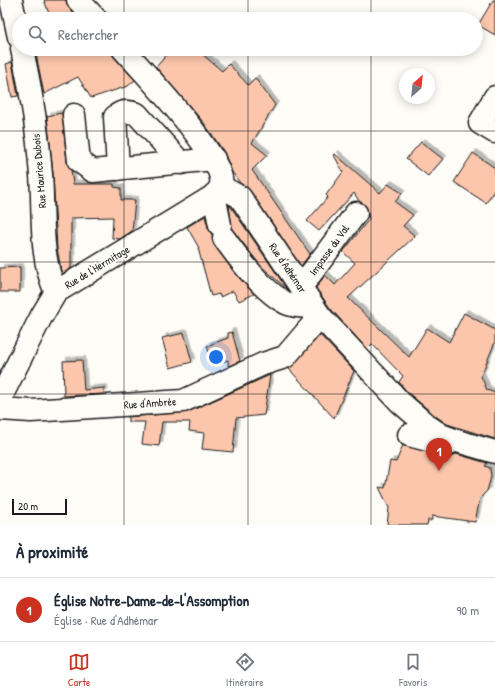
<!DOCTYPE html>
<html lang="fr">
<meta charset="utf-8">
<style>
:root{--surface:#fff;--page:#f6f6f7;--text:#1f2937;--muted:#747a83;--line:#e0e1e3;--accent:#c8321e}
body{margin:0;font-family:"Patrick Hand",sans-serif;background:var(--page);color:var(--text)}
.compass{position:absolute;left:399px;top:68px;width:36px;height:36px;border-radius:50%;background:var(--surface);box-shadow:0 2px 10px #0003;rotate:27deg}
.scale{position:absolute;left:12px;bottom:10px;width:55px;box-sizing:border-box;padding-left:4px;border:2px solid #1c1c1c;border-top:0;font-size:11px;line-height:14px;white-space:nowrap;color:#1c1c1c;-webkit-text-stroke:3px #fdfcf7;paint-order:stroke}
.you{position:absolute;left:216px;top:357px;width:14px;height:14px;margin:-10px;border:3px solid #fff;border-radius:50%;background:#1a73e8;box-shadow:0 0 0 6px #1a73e833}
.badge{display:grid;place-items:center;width:26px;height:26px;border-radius:50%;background:var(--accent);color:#fff;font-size:13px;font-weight:700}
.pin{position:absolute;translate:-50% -33px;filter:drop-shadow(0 1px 2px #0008)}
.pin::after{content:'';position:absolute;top:21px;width:14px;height:12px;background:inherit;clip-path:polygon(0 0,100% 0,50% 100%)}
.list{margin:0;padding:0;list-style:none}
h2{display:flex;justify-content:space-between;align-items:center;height:52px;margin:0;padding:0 16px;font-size:17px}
h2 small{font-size:13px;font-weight:400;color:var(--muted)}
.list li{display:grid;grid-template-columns:26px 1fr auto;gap:12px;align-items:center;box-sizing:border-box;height:64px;padding:0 16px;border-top:1px solid var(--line)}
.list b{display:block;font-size:15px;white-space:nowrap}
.list p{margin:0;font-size:13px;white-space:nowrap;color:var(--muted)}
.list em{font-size:13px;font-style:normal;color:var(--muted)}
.icon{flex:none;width:22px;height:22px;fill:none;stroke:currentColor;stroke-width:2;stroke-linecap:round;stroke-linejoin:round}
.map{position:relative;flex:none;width:495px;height:525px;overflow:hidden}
.search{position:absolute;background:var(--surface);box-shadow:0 2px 10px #0003;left:12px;right:12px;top:12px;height:44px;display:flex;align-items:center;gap:10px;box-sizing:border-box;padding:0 14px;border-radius:22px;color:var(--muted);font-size:15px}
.sheet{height:116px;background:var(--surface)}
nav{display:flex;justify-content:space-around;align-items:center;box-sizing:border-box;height:56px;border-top:1px solid var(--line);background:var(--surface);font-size:11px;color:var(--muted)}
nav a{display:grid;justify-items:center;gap:2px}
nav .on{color:var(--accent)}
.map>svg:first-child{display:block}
.building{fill:#fbc6ac;stroke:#1c1c1c;filter:url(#shadow)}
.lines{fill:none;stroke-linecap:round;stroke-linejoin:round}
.minor-casing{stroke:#1c1c1c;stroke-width:25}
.minor{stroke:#fdfcf7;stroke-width:22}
.grid{fill:none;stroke:#1c1c1c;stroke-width:1;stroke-opacity:0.55}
.labels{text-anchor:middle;stroke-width:3.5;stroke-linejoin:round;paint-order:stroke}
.street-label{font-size:11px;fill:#1c1c1c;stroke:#fdfcf7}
</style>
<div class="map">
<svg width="495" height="525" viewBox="0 0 495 525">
<defs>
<filter id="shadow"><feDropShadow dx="3.5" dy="-3.5" stdDeviation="0" flood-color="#0004"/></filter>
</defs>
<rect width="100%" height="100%" fill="#fdfcf7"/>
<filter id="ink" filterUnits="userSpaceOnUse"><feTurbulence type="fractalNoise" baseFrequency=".025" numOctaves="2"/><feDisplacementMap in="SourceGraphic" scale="8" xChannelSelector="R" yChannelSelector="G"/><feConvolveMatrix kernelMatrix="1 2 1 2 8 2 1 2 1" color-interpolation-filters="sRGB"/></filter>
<g filter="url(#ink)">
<g class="building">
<polygon points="44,0 66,0 69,8 79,19 51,19"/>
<polygon points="493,0 495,0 495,35 478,25"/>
<polygon points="35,49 111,49 114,57 135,80 128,86 91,98 78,77 44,94"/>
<polygon points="172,49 196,49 222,71 229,64 248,85 255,78 275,105 252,143 267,155 252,170 310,254 301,266 250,190 240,183 232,172 224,152 204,123 156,67"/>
<polygon points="12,62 18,96 12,97 6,64"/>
<polygon points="62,113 67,162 71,170 73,184 114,184 114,187 121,188 121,200 135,200 132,231 120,239 112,238 113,217 71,218 71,268 62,274 57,248 53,174 47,116"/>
<polygon points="421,142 443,159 428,176 406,159"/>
<polygon points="473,153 495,168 495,189 486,203 454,182"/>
<polygon points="335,154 380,193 388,184 402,193 395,202 413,215 403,226 415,236 348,298 409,357 427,328 449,342 464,313 495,330 495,342 481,376 487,390 495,393 495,439 447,424 437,417 408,393 399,382 403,376 372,344 367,349 330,308 316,288 325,275 335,285 355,263 343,252 369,219 367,208 359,201 354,193 319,231 307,221 328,197 326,195 343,172 334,155"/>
<polygon points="229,205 231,207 287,289 261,266 232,229"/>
<polygon points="205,216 208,228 212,234 214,245 234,272 254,294 239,301 233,291 220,297 219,294 211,296 198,248 199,248 187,227"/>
<polygon points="20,267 20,292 0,292 0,268"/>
<polygon points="232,332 240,361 228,366 228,360 213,365 207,346 228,338 228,333"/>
<polygon points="184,333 192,362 170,368 162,338"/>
<polygon points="320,335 354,371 334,418 289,369"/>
<polygon points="82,360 84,390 104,388 104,394 64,396 63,361"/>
<polygon points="270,375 264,415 236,418 233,452 202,449 204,433 189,431 190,422 162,422 159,446 142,444 145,422 128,422 128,417 188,412"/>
<polygon points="403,445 444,457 451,457 456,454 487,463 485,466 490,468 491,477 487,491 480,498 475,522 432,516 432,520 428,520 427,525 387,525 389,508 379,487 385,488 390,461 396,462"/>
</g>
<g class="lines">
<g class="minor-casing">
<g id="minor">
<polyline points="11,0 19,37"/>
<polyline points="78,0 96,19"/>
<path d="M 22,49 C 31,90 38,133 41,175 C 44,214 39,257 56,292"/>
<path d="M 123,49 C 145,73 216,149 221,178 C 222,182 221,186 219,190 L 227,190 L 240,197 L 320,316 L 400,402 L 429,427 L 441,435 L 457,441 L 495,452"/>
<polyline points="495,97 480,123 495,132"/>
<polyline points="74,115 79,161 93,171 214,159"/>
<path d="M 118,169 L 115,117 C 122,110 129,111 137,114 L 181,163"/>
<polyline points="214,195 220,225"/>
<path d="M 224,238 C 238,258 264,292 286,303 C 295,307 304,307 313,306"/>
<polyline points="301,287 356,213"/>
<polyline points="0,399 41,317 56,292 212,197 219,190"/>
<polyline points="0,409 31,411 183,401 263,364 285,357 320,316"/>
<polyline points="409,435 447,445"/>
</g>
</g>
<use href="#minor" class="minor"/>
</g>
</g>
<path class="grid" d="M 124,0 L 124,19M 248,0 L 248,19M 371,0 L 371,19M 124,49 L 124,525M 248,49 L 248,525M 371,49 L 371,525M 0,131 L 495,131M 0,262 L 495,262M 0,394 L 495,394"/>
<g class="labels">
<g class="street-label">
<text transform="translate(39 171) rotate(-95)" y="4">Rue Maurice Dubois</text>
<text transform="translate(329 250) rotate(-54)" y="4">Impasse du Val</text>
<text transform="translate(97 267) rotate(-31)" y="4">Rue de l'Hermitage</text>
<text transform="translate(288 268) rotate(56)" y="4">Rue d'Adhémar</text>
<text transform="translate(150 403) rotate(-4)" y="4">Rue d'Ambrée</text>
</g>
</g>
</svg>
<svg class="compass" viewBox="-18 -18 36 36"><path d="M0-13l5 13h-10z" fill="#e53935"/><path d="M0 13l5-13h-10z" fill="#747a83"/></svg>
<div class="scale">20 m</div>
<div class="you"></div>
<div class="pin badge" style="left:439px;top:471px">1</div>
<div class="search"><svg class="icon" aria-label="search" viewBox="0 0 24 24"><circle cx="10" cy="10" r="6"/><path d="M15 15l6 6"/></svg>Rechercher</div>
</div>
<section class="sheet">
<h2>À proximité<small></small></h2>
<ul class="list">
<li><span class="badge">1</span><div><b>Église Notre-Dame-de-l'Assomption</b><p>Église · Rue d'Adhémar</p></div><em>90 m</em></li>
</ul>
</section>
<nav>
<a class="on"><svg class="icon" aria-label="map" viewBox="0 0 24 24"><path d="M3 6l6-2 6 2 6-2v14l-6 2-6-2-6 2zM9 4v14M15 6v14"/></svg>Carte</a>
<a><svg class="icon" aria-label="directions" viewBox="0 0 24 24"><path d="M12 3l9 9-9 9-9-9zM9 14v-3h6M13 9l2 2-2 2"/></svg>Itinéraire</a>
<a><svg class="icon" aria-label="saved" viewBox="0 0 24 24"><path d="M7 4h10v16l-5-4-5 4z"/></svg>Favoris</a>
</nav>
